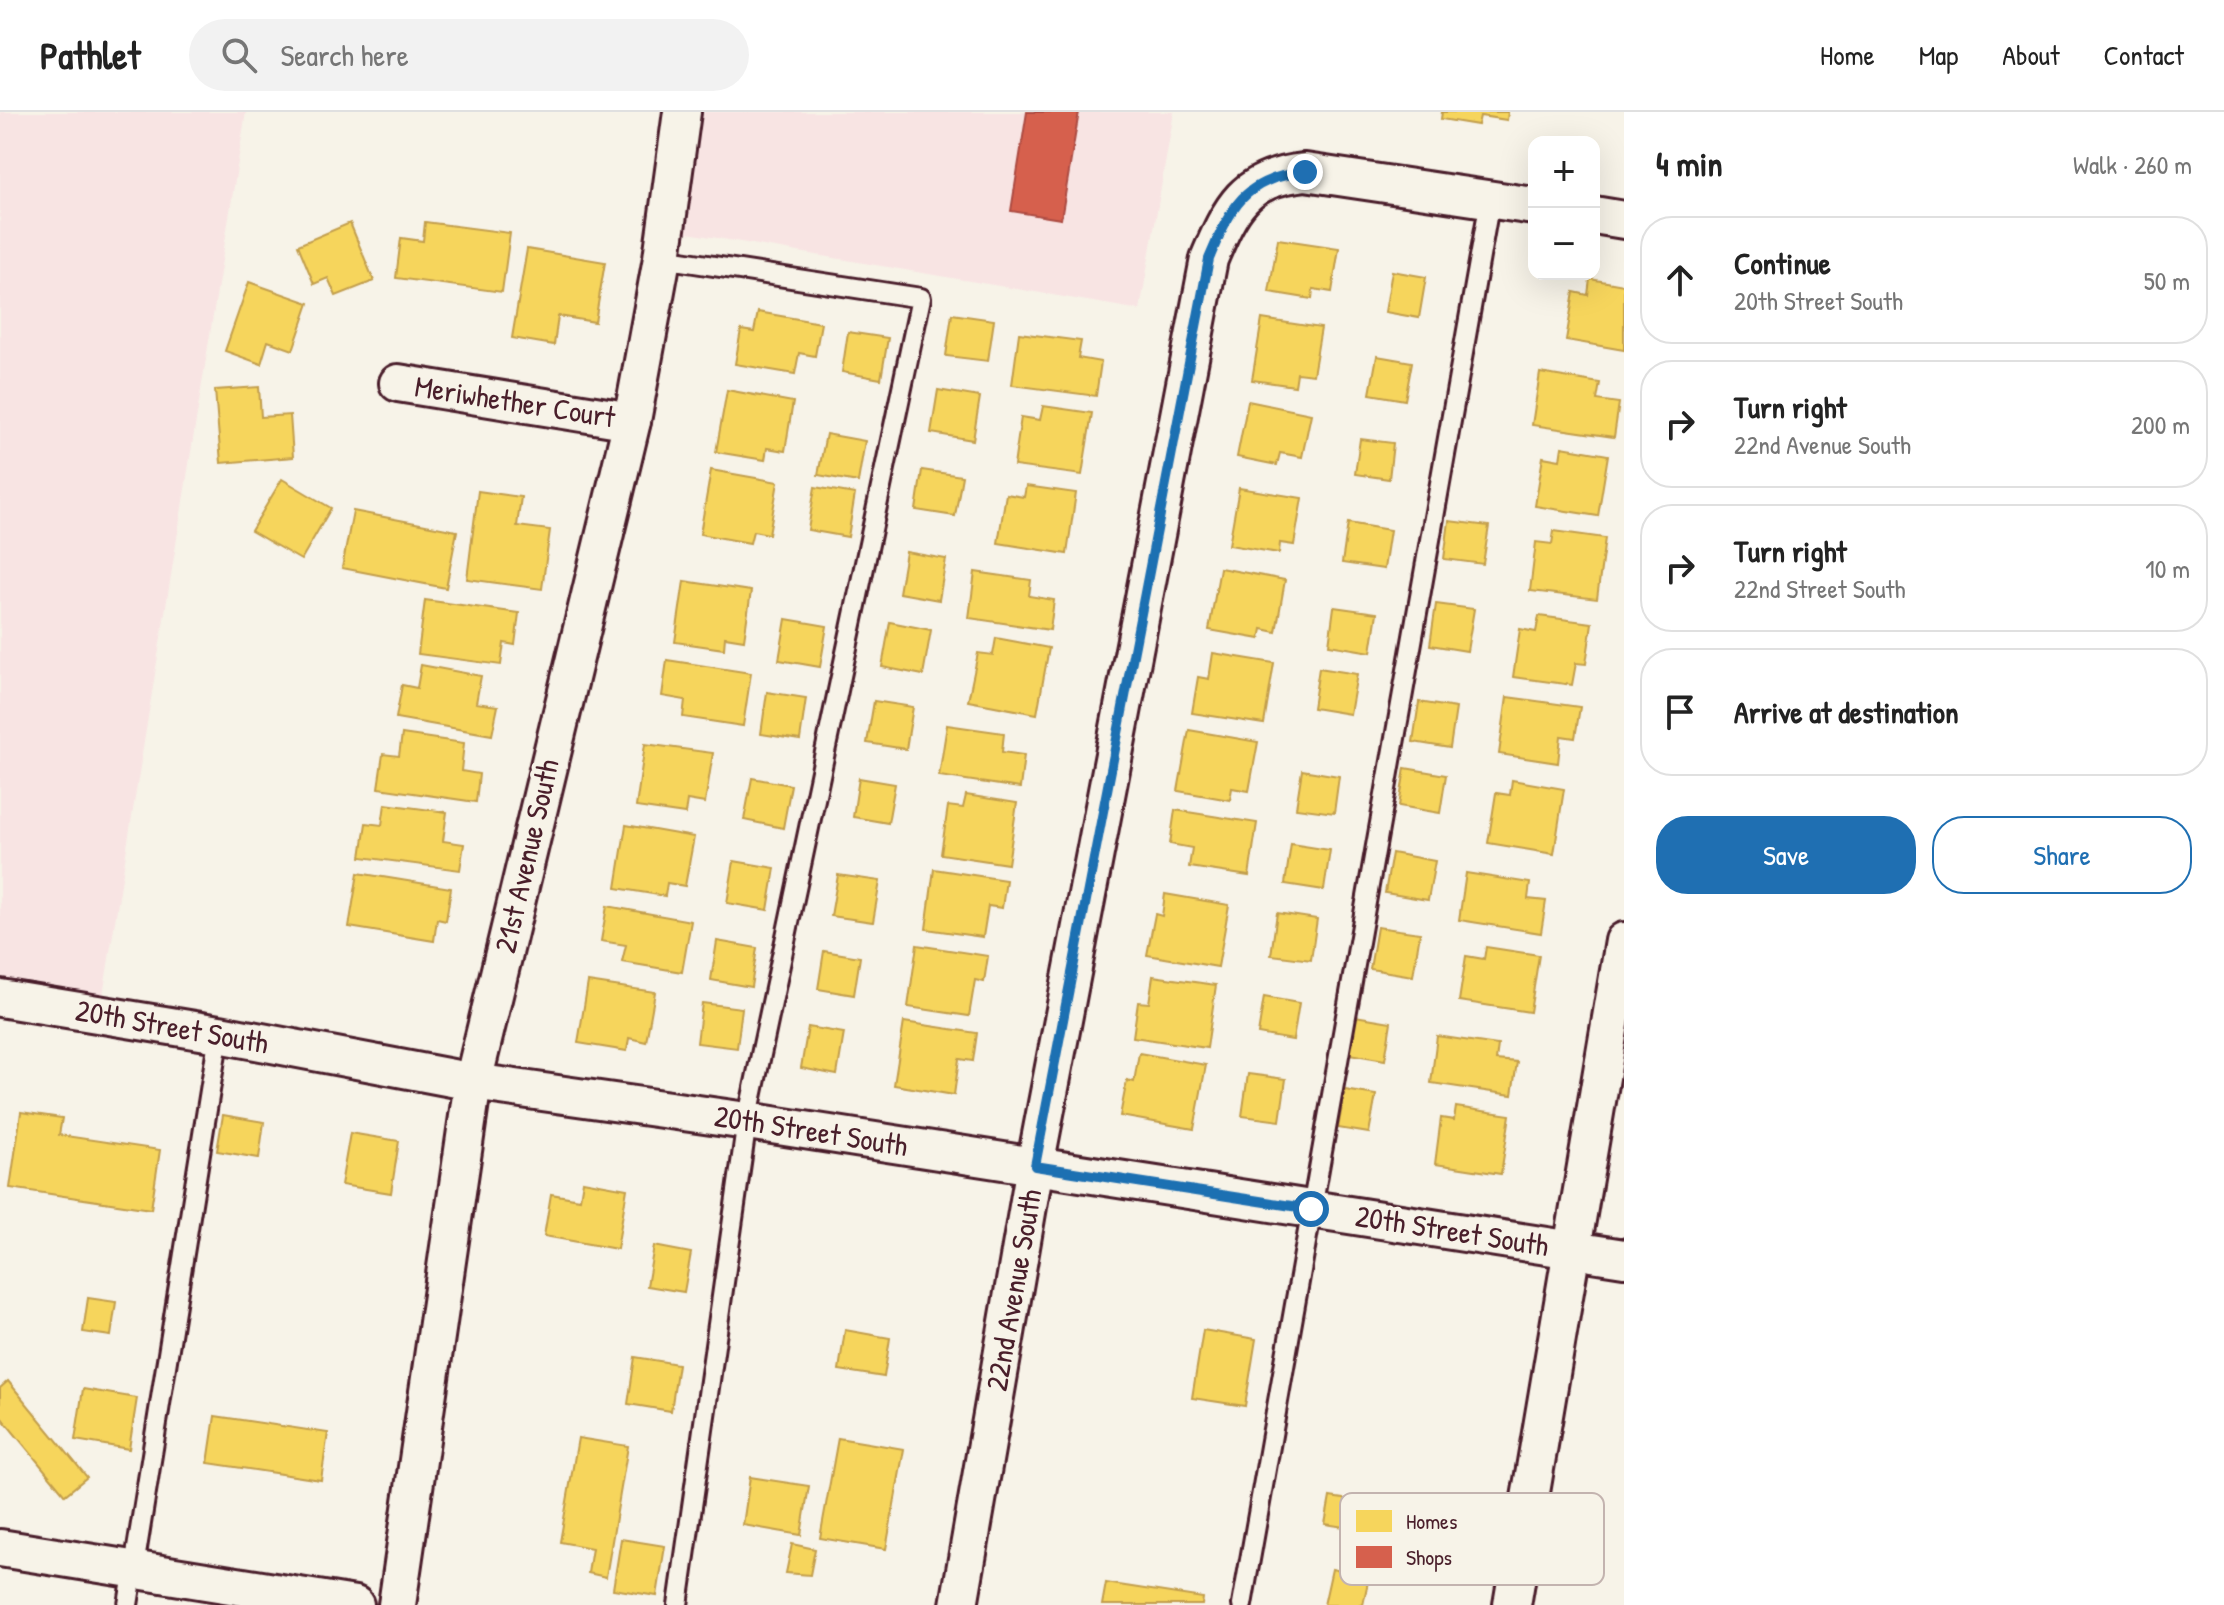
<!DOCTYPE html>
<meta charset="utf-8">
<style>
:root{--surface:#fff;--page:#f2f2f2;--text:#222;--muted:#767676;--line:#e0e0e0;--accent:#1f6fb2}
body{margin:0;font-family:"Patrick Hand",sans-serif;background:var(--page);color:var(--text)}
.controls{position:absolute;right:24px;top:24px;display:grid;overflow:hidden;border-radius:16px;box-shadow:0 8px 32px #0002}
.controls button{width:72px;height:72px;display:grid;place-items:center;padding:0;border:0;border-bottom:2px solid var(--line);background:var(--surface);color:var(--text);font:40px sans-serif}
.stop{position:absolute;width:24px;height:24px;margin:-18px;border:6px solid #1f6fb2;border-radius:50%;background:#fff}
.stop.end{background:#1f6fb2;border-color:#fff;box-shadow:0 2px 8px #0008}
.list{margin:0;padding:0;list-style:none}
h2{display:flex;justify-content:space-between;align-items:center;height:104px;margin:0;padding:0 32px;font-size:34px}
h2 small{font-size:26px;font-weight:400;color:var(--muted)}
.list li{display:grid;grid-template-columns:52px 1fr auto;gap:24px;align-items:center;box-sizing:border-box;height:128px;margin:0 16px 16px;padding:0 16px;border:2px solid var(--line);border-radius:32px}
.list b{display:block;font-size:30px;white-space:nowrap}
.list p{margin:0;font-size:26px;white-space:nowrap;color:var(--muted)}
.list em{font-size:26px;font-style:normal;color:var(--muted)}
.actions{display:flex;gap:16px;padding:24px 32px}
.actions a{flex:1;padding:18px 0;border:2px solid var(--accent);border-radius:32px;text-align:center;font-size:28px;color:var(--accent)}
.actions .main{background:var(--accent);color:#fff}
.icon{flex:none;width:44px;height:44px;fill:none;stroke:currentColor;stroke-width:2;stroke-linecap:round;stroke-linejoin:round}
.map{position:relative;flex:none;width:1624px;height:1493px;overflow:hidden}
header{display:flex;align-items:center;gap:48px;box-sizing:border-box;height:112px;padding:0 40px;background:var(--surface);border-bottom:2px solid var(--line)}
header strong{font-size:38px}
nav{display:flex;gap:44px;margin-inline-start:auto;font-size:28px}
.search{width:560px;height:72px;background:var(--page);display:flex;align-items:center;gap:20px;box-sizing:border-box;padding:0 28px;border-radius:44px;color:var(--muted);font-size:30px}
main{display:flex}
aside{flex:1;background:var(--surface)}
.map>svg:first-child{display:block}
.built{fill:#f8e4e3}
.homes{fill:#f6d55c;stroke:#c29e4d;stroke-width:2}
.shops{fill:#d6604d;stroke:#ac4c43;stroke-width:2}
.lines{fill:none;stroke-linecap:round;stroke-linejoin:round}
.lane-casing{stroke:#4a1f2b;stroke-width:24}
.street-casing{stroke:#4a1f2b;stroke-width:42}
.lane{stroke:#f7f3e8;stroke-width:18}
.street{stroke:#f7f3e8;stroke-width:36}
.route{stroke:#1f6fb2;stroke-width:10}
.labels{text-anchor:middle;stroke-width:8;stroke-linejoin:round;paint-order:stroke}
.street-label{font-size:30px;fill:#4a1f2b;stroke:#f7f3e8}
.key{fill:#f7f3e8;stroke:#c3b3af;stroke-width:2}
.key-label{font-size:22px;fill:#4a1f2b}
</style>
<header>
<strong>Pathlet</strong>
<div class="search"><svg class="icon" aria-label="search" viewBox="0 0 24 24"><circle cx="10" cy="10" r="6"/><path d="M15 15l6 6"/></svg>Search here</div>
<nav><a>Home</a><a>Map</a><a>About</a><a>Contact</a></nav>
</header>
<main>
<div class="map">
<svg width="1624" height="1493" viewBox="0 0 1624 1493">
<rect width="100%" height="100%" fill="#f7f3e8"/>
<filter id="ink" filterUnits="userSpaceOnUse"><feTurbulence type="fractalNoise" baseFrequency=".0125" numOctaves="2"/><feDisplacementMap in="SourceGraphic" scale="16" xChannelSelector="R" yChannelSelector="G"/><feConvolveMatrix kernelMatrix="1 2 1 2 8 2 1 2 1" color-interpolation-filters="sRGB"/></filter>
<g filter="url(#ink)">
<g class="built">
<polygon points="0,0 246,0 100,902 0,886"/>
<polygon points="682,0 1174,0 1140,198 664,117"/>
</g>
<g class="homes">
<polygon points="1442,0 1508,0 1507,8 1480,4 1478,13 1441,7"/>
<polygon points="425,110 510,121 502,180 396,166 401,126 423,129"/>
<polygon points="350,111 374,169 336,184 328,166 314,172 298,133"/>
<polygon points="1278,127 1339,136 1332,180 1313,177 1312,187 1269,180"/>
<polygon points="527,137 605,150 595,210 558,204 554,233 512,226"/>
<polygon points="1392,159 1426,165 1419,206 1385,200"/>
<polygon points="1590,167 1624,173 1624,238 1566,228 1574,180 1588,183"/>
<polygon points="249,170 309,191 293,238 268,229 261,252 225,239"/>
<polygon points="758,200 821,211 815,244 799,241 795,262 735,252 741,218 754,220"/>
<polygon points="952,202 994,208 988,249 946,244"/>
<polygon points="1262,207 1321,216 1313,263 1297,261 1295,274 1252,268"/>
<polygon points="848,220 888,226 881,267 842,260"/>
<polygon points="1019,221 1081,229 1078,246 1101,250 1096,284 1012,273"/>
<polygon points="1377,244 1412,250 1405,288 1370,282"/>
<polygon points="1540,261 1600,271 1597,288 1619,291 1614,325 1532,313"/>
<polygon points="259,275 261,305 290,303 293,345 221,351 215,278"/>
<polygon points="727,278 793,290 785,339 767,336 765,348 716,340"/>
<polygon points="938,278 980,285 973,328 931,321"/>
<polygon points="1248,289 1311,302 1302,345 1280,341 1277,353 1237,345"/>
<polygon points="1043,294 1092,301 1082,363 1014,354 1021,305 1040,308"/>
<polygon points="826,322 865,329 858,370 818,363"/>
<polygon points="1360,327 1393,331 1389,367 1355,362"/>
<polygon points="1562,335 1608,343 1598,404 1535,394 1543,345 1560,348"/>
<polygon points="711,358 778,370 769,422 753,419 750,431 700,422"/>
<polygon points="922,358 962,364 955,404 916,398"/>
<polygon points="282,367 331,396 301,448 251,419"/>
<polygon points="1026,374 1076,381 1067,442 998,431 1006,382 1024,385"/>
<polygon points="815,375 855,382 848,425 808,418"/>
<polygon points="1239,376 1302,386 1294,433 1280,431 1279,441 1229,433"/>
<polygon points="478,379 521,385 517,414 550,418 542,477 467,467"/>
<polygon points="353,399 457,419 446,476 342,456"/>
<polygon points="1449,409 1489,414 1483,452 1444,447"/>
<polygon points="1348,411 1390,418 1384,457 1342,451"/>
<polygon points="1554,419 1605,426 1597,487 1530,479 1536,430 1552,432"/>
<polygon points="906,440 946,447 939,488 899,481"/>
<polygon points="1220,456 1285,468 1276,520 1262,517 1260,527 1209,518"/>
<polygon points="975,460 1031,468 1029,484 1054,488 1050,518 969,506"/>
<polygon points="684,469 751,479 744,528 725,525 724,537 675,530"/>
<polygon points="425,488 519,501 515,533 504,531 501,553 418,542"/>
<polygon points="1436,492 1474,497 1467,539 1430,533"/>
<polygon points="1334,495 1377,501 1371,540 1329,533"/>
<polygon points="1539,504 1592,511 1586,552 1576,551 1572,573 1513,565 1520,517 1536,520"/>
<polygon points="786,507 827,514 820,555 779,548"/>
<polygon points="890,510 931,518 923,563 882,555"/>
<polygon points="996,526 1049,536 1037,602 968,589 978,541 993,543"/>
<polygon points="1213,541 1274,551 1264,612 1192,601 1198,565 1209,567"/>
<polygon points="667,548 751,561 743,614 683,605 685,588 662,584"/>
<polygon points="421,553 481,564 476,591 498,594 492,623 396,606 402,573 417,576"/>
<polygon points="1319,556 1357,562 1350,602 1313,596"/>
<polygon points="767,580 806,586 800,628 761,622"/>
<polygon points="1507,585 1580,595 1575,626 1561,624 1558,651 1499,642"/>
<polygon points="874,589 913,595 906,637 867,631"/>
<polygon points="1419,590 1456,596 1450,636 1413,630"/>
<polygon points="947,613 1004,621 1002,640 1024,643 1020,676 939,664"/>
<polygon points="1189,618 1258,630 1249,679 1232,676 1230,688 1178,679"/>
<polygon points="402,622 464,631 461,659 479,662 476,690 378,676 383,642 399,644"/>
<polygon points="645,632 713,641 705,691 687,688 685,702 636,695"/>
<polygon points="1405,656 1446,663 1440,701 1399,694"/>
<polygon points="1302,658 1339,664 1334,701 1296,696"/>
<polygon points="752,666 791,673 783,716 744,708"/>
<polygon points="859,666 895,672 888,711 853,705"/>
<polygon points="1512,668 1564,677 1554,742 1488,731 1496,681 1510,683"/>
<polygon points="966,683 1017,691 1008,752 941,742 948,694 963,696"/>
<polygon points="385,692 447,700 443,729 464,732 460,758 361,745 366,711 382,713"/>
<polygon points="1175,698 1257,711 1249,764 1189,755 1192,736 1170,732"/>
<polygon points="626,713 694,725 685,774 667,771 665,784 616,776"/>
<polygon points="1291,732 1330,738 1324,778 1285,772"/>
<polygon points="1392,741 1435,749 1428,788 1385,781"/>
<polygon points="734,749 775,756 768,798 727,791"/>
<polygon points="934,757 1006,768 1002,796 988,794 983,825 926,817"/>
<polygon points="358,761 451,776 446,809 437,807 434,829 349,815"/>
<polygon points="1466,761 1530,771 1528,787 1546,789 1541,821 1459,808"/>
<polygon points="838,763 880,769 873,810 831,804"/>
<polygon points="1165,782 1229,793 1218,855 1147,843 1155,802 1162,804"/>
<polygon points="607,794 691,809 682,860 622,850 626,833 601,829"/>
<polygon points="1277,801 1317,807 1311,848 1271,843"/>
<polygon points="1377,815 1420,821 1413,864 1370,857"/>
<polygon points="717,829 757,836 751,875 711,868"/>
<polygon points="917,833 988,844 984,870 975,868 969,904 908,895"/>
<polygon points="1486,835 1539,843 1530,900 1459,889 1466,844 1484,847"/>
<polygon points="824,839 860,845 854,883 818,877"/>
<polygon points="1153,864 1216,873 1207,936 1133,925 1138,890 1149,891"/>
<polygon points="588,870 655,880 646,930 629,926 627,939 578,931"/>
<polygon points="1264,885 1299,891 1293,928 1258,922"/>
<polygon points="702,891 742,896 737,936 697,931"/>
<polygon points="1355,904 1391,910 1385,948 1349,942"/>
<polygon points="904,910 977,921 973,949 959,947 954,983 894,973"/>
<polygon points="808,915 844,921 837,963 801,956"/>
<polygon points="1437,924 1498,933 1496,948 1517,950 1512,983 1431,971"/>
<polygon points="1139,941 1206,953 1194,1017 1120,1004 1127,968 1134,970"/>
<polygon points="1248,962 1286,967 1280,1009 1242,1004"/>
<polygon points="1345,978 1376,983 1369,1021 1338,1016"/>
<polygon points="1456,995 1510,1003 1501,1062 1435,1052 1441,1006 1454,1008"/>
<polygon points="21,1000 62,1006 59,1023 160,1038 151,1097 10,1076"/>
<polygon points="223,1003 264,1010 259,1046 217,1039"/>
<polygon points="350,1021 399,1029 391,1081 341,1073"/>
<polygon points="583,1069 627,1077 617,1137 544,1124 551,1082 580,1087"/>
<polygon points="654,1134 691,1141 684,1180 647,1174"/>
<polygon points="88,1186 116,1190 111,1224 83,1220"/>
<polygon points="845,1218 890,1226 884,1265 839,1258"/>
<polygon points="1203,1218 1256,1227 1245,1294 1192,1286"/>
<polygon points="635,1245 678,1252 671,1299 628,1292"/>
<polygon points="8,1269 87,1365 65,1383 0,1304 0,1276"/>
<polygon points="83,1277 137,1286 129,1337 75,1328"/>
<polygon points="215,1304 328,1321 321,1368 208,1351"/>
<polygon points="578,1326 628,1334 606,1465 588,1461 592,1436 560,1430"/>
<polygon points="838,1326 904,1337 886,1437 820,1426"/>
<polygon points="750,1365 809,1374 801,1423 743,1413"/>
<polygon points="1330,1385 1424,1399 1420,1427 1325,1412"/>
<polygon points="621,1427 665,1434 657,1484 613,1477"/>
<polygon points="792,1432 815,1437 810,1463 786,1461"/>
<polygon points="1332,1457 1369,1465 1363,1493 1324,1493"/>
<polygon points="1106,1471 1203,1486 1202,1493 1102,1493"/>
</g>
<polygon class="shops" points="1027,0 1079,0 1061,107 1011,99"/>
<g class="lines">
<g class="lane-casing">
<g id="lane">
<polyline points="662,146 921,186 747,1009 678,1493"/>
<polyline points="128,1493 219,922"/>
<polyline points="1242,1493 1490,88"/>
</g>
</g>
<g class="street-casing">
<g id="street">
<polyline points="1594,103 1624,108"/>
<polyline points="398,271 632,309"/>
<polyline points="0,886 219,922 473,970 747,1009 1624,1146"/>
<polyline points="0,1436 355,1493"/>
<polyline points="397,1493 473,970 632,309 662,146 682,0"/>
<path d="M 959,1493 L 1035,1054 L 1209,147 C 1231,95 1244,66 1305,60 L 1534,94"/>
<polyline points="1512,1493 1624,829"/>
</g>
</g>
<use href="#lane" class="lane"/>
<use href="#street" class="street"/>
</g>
</g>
<g class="lines" filter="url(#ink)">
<path class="route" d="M 1305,60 C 1244,66 1231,95 1209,147 L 1035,1054 L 1311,1097"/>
</g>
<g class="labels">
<g class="street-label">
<text transform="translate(515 290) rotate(9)" y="10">Meriwhether Court</text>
<text transform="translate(527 744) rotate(-77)" y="10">21st Avenue South</text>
<text transform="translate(172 915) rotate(10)" y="10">20th Street South</text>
<text transform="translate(811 1019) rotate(9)" y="10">20th Street South</text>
<text transform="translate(1452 1119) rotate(9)" y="10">20th Street South</text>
<text transform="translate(1014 1178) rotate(-80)" y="10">22nd Avenue South</text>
</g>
</g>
<rect x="1340" y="1381" width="264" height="92" rx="12" class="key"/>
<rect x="1356" y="1398" width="36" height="22" fill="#f6d55c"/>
<rect x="1356" y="1434" width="36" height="22" fill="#d6604d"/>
<g class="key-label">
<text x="1406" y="1417">Homes</text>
<text x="1406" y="1453">Shops</text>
</g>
</svg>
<div class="controls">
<button>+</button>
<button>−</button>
</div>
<div class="stop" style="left:1311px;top:1097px"></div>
<div class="stop end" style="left:1305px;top:60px"></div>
</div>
<aside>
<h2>4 min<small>Walk · 260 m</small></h2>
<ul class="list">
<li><svg class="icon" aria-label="ahead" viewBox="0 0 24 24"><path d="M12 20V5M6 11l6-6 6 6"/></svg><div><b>Continue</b><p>20th Street South</p></div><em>50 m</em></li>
<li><svg class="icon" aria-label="right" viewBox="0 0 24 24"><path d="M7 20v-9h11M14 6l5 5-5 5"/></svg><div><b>Turn right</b><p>22nd Avenue South</p></div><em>200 m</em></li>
<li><svg class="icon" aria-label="right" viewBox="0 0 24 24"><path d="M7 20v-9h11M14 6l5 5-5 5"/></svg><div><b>Turn right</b><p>22nd Street South</p></div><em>10 m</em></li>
<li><svg class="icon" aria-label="arrive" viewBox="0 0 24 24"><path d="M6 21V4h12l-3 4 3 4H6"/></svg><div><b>Arrive at destination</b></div></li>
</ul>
<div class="actions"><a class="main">Save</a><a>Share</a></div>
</aside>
</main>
